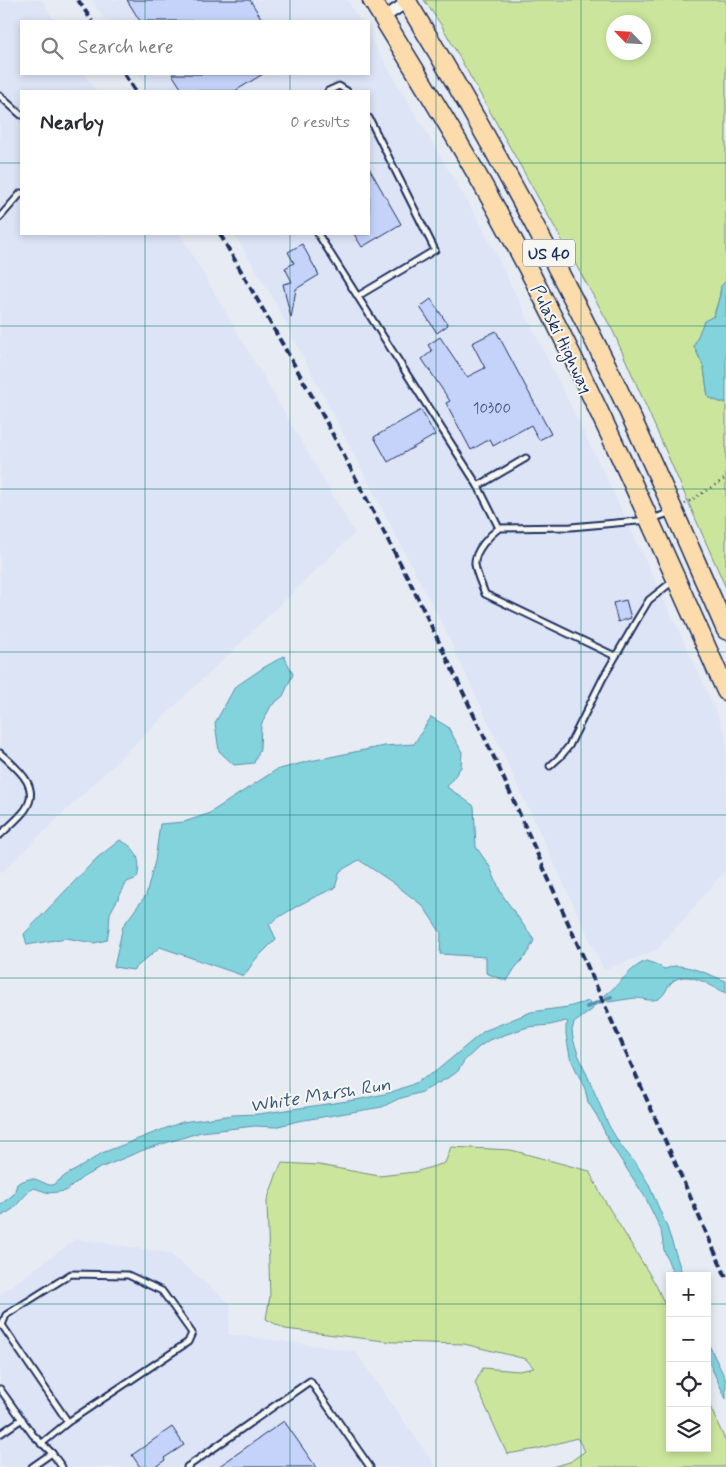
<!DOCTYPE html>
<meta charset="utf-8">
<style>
:root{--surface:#fff;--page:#f2f2f3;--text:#2b2b33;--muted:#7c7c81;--line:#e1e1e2}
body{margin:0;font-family:Mynerve,sans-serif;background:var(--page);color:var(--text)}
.controls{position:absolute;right:15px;bottom:15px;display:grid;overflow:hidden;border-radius:0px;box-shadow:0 2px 8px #0003}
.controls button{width:45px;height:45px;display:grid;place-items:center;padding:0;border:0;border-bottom:1px solid var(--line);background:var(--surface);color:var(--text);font:25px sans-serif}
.compass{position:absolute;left:606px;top:15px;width:45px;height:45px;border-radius:50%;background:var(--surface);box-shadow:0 2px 8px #0003;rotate:295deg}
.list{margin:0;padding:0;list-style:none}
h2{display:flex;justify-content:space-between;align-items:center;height:65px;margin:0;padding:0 20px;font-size:21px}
h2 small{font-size:16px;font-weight:400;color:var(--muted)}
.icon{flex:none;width:28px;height:28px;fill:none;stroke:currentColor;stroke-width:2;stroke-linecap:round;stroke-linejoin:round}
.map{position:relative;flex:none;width:726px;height:1467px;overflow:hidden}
.search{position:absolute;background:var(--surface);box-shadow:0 2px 8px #0003;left:20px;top:20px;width:350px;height:55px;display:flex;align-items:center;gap:12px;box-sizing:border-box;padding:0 18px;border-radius:0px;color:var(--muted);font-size:19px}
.panel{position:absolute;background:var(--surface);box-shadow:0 2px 8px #0003;left:20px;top:90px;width:350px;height:145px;border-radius:0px}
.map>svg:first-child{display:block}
.built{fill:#dde4f6}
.green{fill:#cbe69c;stroke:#738a7d;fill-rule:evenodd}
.water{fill:#83d3dd;stroke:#5991aa}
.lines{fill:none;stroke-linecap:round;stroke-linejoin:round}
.stream{stroke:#5991aa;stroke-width:4}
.building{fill:#c5d3fa;stroke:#1b2f5e}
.service-casing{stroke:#1b2f5e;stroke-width:9}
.minor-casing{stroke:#1b2f5e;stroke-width:14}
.trunk-casing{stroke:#1b2f5e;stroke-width:21}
.path{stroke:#1b2f5e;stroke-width:2.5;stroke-dasharray:1 4;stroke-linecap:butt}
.service{stroke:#f6f6f2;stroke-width:5}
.minor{stroke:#f6f6f2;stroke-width:10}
.trunk{stroke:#fcdcac;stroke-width:18}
.rail{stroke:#1b2f5e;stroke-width:4;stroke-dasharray:8 4;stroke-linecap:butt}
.grid{fill:none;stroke:#0f766e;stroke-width:1;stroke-opacity:0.55}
.labels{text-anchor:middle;stroke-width:4;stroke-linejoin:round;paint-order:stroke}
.number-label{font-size:15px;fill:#465885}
.shield{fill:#f6f6f2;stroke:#5d6b8a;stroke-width:1}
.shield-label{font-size:16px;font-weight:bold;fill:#1b2f5e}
.street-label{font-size:18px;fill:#1b2f5e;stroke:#f6f6f2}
.water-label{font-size:19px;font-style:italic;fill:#35587e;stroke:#f6f6f2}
</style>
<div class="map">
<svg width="726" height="1467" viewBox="0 0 726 1467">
<rect width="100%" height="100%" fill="#e7ecf4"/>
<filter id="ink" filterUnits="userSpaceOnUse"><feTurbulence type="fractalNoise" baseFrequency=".02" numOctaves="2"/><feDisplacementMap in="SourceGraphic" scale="10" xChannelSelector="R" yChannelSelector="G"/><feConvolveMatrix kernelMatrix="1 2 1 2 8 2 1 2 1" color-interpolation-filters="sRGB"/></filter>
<g filter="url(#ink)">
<g class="built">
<polygon points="0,0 42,0 55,21 21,21 21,74 85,74 96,91 21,91 21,234 180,234 355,533 0,874"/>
<polygon points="92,0 347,0 360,21 105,21"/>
<polygon points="369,36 482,226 602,469 700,675 726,735 726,870 657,950 604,970 445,630 272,297 234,234 369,234 369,91 149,91 138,74 369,74"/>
<polygon points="76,1239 169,1253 231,1304 228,1334 355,1351 436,1467 0,1467 0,1294"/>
</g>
<g class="green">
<path d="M 424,0 L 726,0 L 726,281 L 721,286 C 718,313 709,324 694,346 L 704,368 L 708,397 L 720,402 L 726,402 L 726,588 L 613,331 L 442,26 ZM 614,22 L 644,22 L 644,52 L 614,52 Z"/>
<polygon points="451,1147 511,1150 589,1171 603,1198 656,1285 670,1316 670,1448 707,1448 707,1400 726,1442 726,1467 552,1467 570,1462 585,1451 577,1438 537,1449 507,1454 475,1383 483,1368 519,1371 534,1368 526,1359 464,1344 393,1342 285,1329 266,1319 270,1296 267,1201 277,1173 282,1163 319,1165 379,1176 415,1172 445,1163"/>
</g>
<g class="water">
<polygon points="726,281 726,402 720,402 708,397 704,368 694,346 704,321 714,316 720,295 721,286"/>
<polygon points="284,656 293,674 283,696 271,706 261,725 260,749 254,763 234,765 219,751 215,723 235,687 263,668"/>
<path d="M 431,717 L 448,727 L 462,752 L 461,767 L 447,787 L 474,806 L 476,847 L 490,867 L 501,893 L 534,940 L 528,953 L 515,968 L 507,981 L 486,973 L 486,957 L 440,954 L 441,933 L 423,906 L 392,882 L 359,860 L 340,871 L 335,888 C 311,898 290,909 269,924 L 276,939 L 255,960 L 244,976 L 160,947 L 133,970 L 114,967 L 123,926 L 146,895 L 155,861 L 160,824 L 184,822 L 208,814 L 276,770 L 310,761 L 384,746 L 414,744 Z"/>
<path d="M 120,840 C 123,842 128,844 131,847 C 140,856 140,868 137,878 L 127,882 L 110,913 L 109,928 L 107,940 L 94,943 L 66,938 L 27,945 L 24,934 L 97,858 Z"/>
<path d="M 646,961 L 658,965 L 664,969 C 668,969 671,966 675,966 C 690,965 712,976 726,981 L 726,993 C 711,987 688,968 672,982 C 666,987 666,995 658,999 C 649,1002 643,998 635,998 C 626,999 617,1001 608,1002 L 605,995 C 620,985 629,968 646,961 Z"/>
<polygon points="589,1001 593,1009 574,1023 572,1030 573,1039 578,1054 609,1126 621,1146 637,1165 648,1183 667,1227 683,1276 674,1276 664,1250 661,1230 645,1197 610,1143 597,1116 588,1102 585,1089 570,1057 566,1034 566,1026 568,1022 566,1021 550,1025 528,1027 489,1040 479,1047 464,1061 458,1071 453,1075 422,1092 398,1099 382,1107 298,1121 275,1127 255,1126 201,1132 146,1149 100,1168 83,1177 66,1191 49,1193 34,1188 30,1190 13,1209 0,1217 0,1205 14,1194 17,1184 20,1182 29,1179 35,1179 49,1185 53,1185 66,1175 79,1168 102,1153 182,1122 233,1115 259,1114 361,1099 389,1093 411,1085 435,1072 484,1031 531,1012 568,1007"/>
<polygon points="707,1341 726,1380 726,1399 707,1358"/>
</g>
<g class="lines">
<polyline class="stream" points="587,1007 611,997"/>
</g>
<g class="building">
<polygon points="127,0 250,0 263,21 140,21"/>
<polygon points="172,74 263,74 235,91 183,91"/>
<polygon points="369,168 401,224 362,247 354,234 369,234"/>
<polygon points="302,244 319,275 296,289 291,318 283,284 292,282 285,268 294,263 288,252"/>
<polygon points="431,299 448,325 437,333 420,307"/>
<polygon points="496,331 551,434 539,440 531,425 493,446 490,439 471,450 446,403 450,401 422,359 432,351 428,345 440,337 467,377 485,368 472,343"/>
<polygon points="421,410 435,435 388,462 374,437"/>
<polygon points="626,600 631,618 618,622 613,603"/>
<polygon points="284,1421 316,1467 218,1467"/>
<polygon points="172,1427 184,1445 164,1458 165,1460 155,1467 140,1467 132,1455"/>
</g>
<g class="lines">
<g class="service-casing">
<g id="service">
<polyline points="328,91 339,86 347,91"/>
<polyline points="0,96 21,115"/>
<polyline points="0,217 21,193"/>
<polyline points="318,234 478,486 499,528"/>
<polyline points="358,296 435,250 369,118"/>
<polyline points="478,486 526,458"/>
<path d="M 615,656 L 485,594 C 482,585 476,574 475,564 C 474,551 490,535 499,528 L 571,527 L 649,520 L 672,512"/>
<path d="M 0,753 C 16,768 42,786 25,810 C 18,819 8,827 0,835"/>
<polyline points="550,766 561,756 569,746 603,678 638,618 649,600 673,581"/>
<polyline points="0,1389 33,1435 52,1453"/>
<polyline points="0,1434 22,1419"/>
<polyline points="41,1444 68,1422 188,1342 192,1333 162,1291 128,1275 71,1274 6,1315 2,1325 68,1422"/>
<polyline points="32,1467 52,1453 62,1467"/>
<polyline points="187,1467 310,1381 370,1467"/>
</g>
</g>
<g class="minor-casing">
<polyline id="minor" points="383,18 407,2"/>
</g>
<g class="trunk-casing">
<g id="trunk">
<path d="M 372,0 C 421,80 471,160 514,242 C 592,389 659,540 726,691"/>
<path d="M 406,0 C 479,119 546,243 608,368 C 650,454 687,542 726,630"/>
</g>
</g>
<polyline class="path" points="685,504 726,478"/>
<use href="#service" class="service"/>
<use href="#minor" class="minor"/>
<use href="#trunk" class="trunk"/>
<g class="rail">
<polyline points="78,0 92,21"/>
<polyline points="124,74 135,91"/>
<polyline points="220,234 321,412 410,582 452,669 499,768 726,1277"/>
</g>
</g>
</g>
<path class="grid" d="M 145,0 L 145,21M 290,0 L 290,21M 436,0 L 436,1467M 581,0 L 581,1467M 145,74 L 145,91M 290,74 L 290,91M 0,163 L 21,163M 369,163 L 726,163M 145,234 L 145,1467M 290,234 L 290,1467M 0,326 L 726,326M 0,489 L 726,489M 0,652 L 726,652M 0,815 L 726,815M 0,978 L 726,978M 0,1141 L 726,1141M 0,1304 L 670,1304M 707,1304 L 726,1304"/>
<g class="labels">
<g class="number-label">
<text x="492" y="413">10300</text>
</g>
<rect class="shield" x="523" y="239.5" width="52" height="27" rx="4"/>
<g class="shield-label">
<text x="549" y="259">US 40</text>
</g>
<g class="street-label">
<text transform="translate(562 339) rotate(64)" y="6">Pulaski Highway</text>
</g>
<g class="water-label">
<text transform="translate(320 1094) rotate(-9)" y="7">White Marsh Run</text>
</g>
</g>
</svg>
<div class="controls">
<button>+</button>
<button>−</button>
<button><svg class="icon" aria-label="locate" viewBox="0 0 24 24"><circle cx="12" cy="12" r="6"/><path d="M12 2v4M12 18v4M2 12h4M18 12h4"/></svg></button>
<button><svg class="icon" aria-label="layers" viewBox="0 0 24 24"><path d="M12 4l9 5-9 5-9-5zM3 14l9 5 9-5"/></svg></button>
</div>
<svg class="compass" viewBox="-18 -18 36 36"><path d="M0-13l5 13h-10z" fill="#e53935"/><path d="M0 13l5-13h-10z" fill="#7c7c81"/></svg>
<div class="search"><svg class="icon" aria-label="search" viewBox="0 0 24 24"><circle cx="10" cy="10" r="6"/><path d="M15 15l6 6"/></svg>Search here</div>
<section class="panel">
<h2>Nearby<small>0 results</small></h2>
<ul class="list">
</ul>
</section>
</div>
